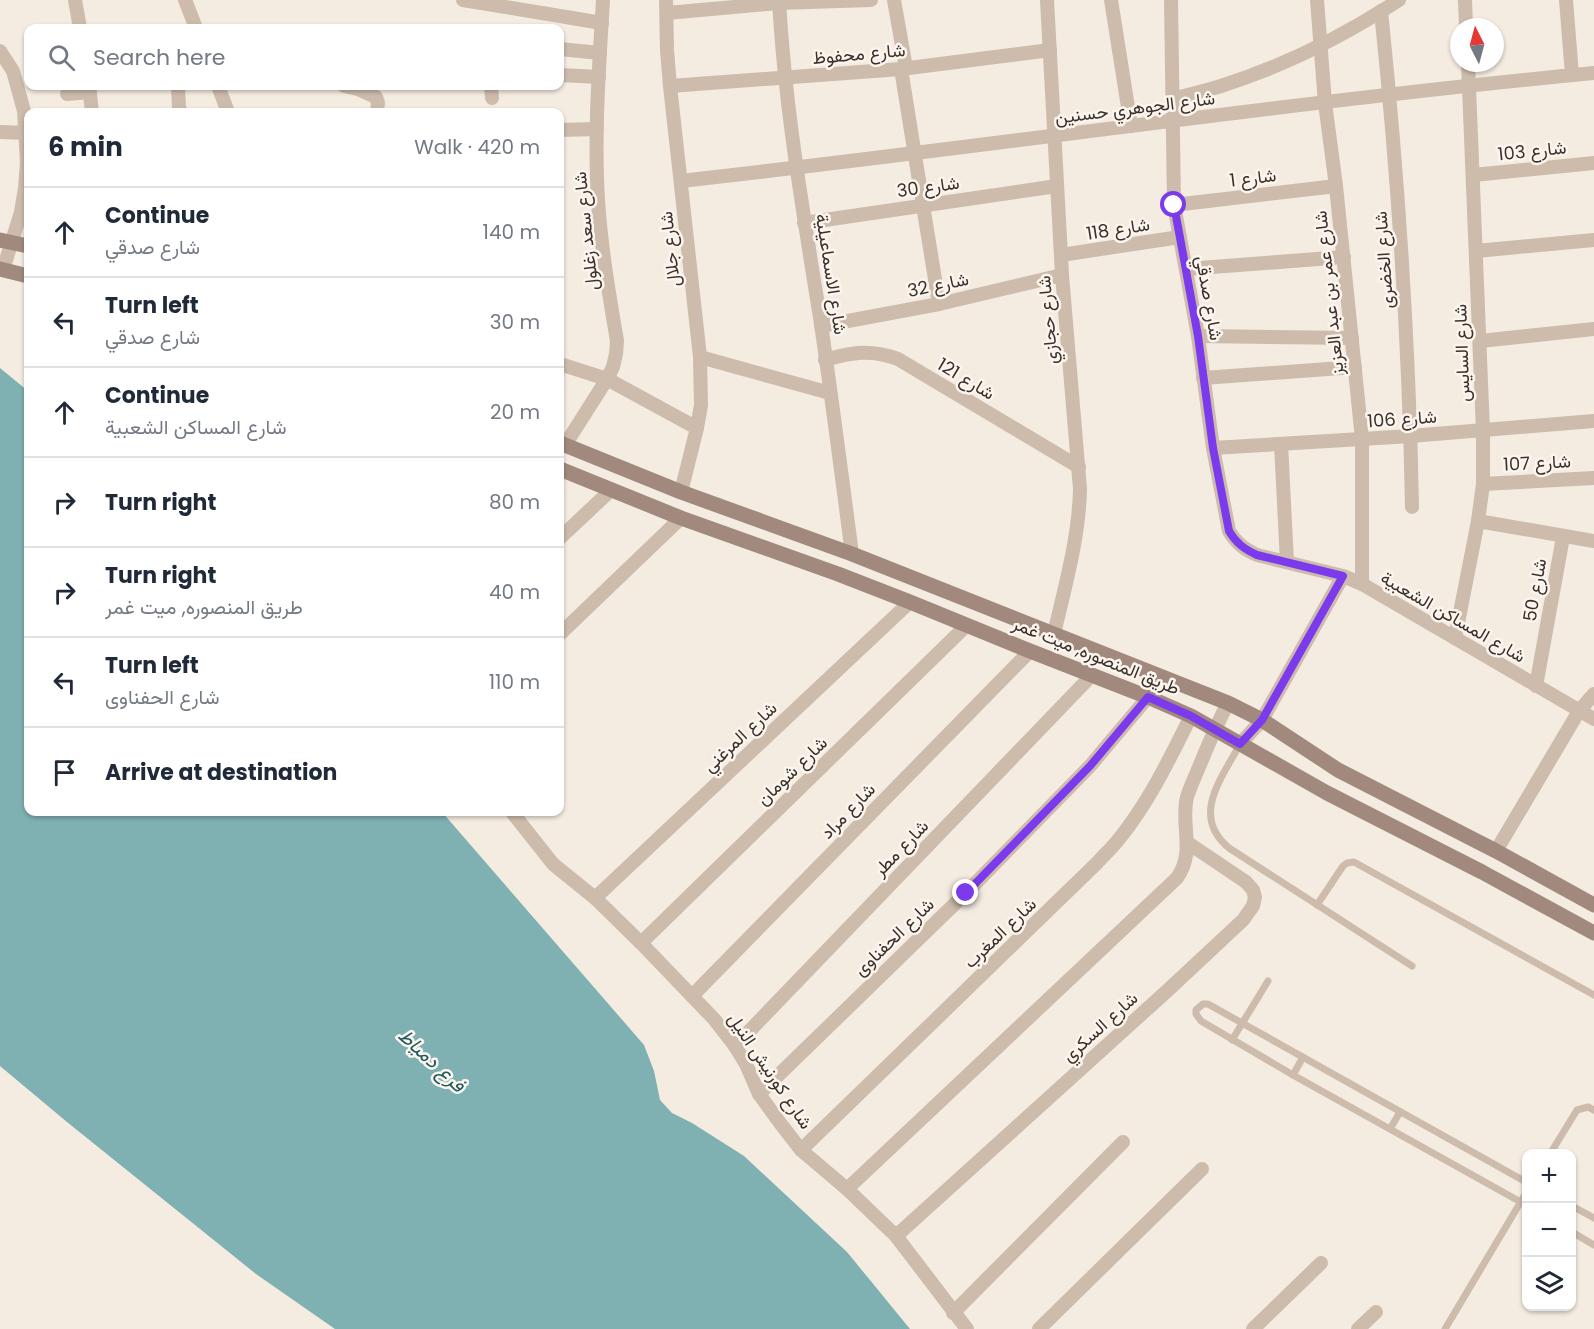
<!DOCTYPE html>
<meta charset="utf-8">
<style>
:root{--surface:#fff;--page:#f2f2f3;--text:#1f2937;--muted:#747a83;--line:#e0e1e3}
body{margin:0;font-family:Poppins,Vazirmatn,sans-serif;background:var(--page);color:var(--text)}
.controls{position:absolute;right:18px;bottom:18px;display:grid;overflow:hidden;border-radius:12px;box-shadow:0 2px 4px #0004}
.controls button{width:54px;height:54px;display:grid;place-items:center;padding:0;border:0;border-bottom:2px solid var(--line);background:var(--surface);color:var(--text);font:30px sans-serif}
.compass{position:absolute;left:1450px;top:18px;width:54px;height:54px;border-radius:50%;background:var(--surface);box-shadow:0 2px 4px #0004;rotate:354deg}
.stop{position:absolute;width:18px;height:18px;margin:-14px;border:4px solid #7c3aed;border-radius:50%;background:#fff}
.stop.end{background:#7c3aed;border-color:#fff;box-shadow:0 2px 6px #0008}
.list{margin:0;padding:0;list-style:none}
h2{display:flex;justify-content:space-between;align-items:center;height:78px;margin:0;padding:0 24px;font-size:26px}
h2 small{font-size:20px;font-weight:400;color:var(--muted)}
.list li{display:grid;grid-template-columns:39px 1fr auto;gap:18px;align-items:center;box-sizing:border-box;height:90px;padding:0 24px;border-top:2px solid var(--line)}
.list b{display:block;font-size:22px;white-space:nowrap}
.list p{margin:0;font-size:20px;white-space:nowrap;color:var(--muted)}
.list em{font-size:20px;font-style:normal;color:var(--muted)}
.icon{flex:none;width:33px;height:33px;fill:none;stroke:currentColor;stroke-width:2;stroke-linecap:round;stroke-linejoin:round}
.map{position:relative;flex:none;width:1594px;height:1329px;overflow:hidden}
.search{position:absolute;background:var(--surface);box-shadow:0 2px 4px #0004;left:24px;top:24px;width:540px;height:66px;display:flex;align-items:center;gap:15px;box-sizing:border-box;padding:0 21px;border-radius:12px;color:var(--muted);font-size:22px}
.panel{position:absolute;background:var(--surface);box-shadow:0 2px 4px #0004;left:24px;top:108px;width:540px;height:708px;border-radius:12px}
.map>svg:first-child{display:block}
.water{fill:#7fb0b2}
.lines{fill:none;stroke-linecap:round;stroke-linejoin:round}
.lane{stroke:#cdbbac;stroke-width:7}
.street{stroke:#cdbbac;stroke-width:14}
.secondary{stroke:#a18a7d;stroke-width:15}
.route{stroke:#7c3aed;stroke-width:8}
.labels{text-anchor:middle;stroke-width:5;stroke-linejoin:round;paint-order:stroke}
.street-label{font-size:18px;fill:#3b302b;stroke:#fbf5ee}
.water-label{font-size:20px;font-style:italic;fill:#1f5a5e;stroke:#fbf5ee}
</style>
<div class="map">
<svg width="1594" height="1329" viewBox="0 0 1594 1329">
<rect width="100%" height="100%" fill="#f4ebe1"/>
<polygon class="water" points="0,368 28,391 28,812 442,812 644,1045 654,1071 660,1100 672,1113 692,1123 744,1156 847,1252 910,1329 335,1329 256,1274 67,1122 0,1066"/>
<g class="lines">
<g class="lane">
<path d="M 1240,744 C 1222,778 1190,816 1229,848 L 1412,966"/>
<polyline points="1317,905 1343,866 1347,863 1354,862 1594,995"/>
<polyline points="1232,1040 1268,981"/>
<polyline points="1293,1075 1303,1057"/>
<polyline points="1390,1129 1400,1112"/>
<polyline points="1550,1154 1577,1110 1588,1107 1594,1110"/>
<polyline points="1526,1182 1208,1004 1203,1004 1196,1010 1196,1014 1201,1021 1293,1075 1526,1205"/>
<polyline points="1572,1206 1594,1218"/>
<polyline points="1572,1232 1594,1245"/>
<polyline points="1445,1329 1526,1193"/>
</g>
<g class="street">
<polyline points="75,0 80,28"/>
<polyline points="185,0 196,28"/>
<polyline points="463,0 602,23"/>
<polyline points="666,0 667,50 670,86 700,357 701,405 697,428 681,492"/>
<path d="M 779,0 C 785,109 804,217 821,324 C 832,400 842,477 852,554"/>
<polyline points="894,0 906,68"/>
<path d="M 1047,0 L 1062,275 L 1080,489 C 1079,538 1065,586 1054,634"/>
<polyline points="1111,0 1131,126"/>
<path d="M 1171,0 L 1174,205 L 1198,336 L 1213,448 L 1229,531 C 1236,543 1244,549 1257,555 L 1343,576 L 1362,584 L 1594,719"/>
<polyline points="1317,0 1325,103 1336,186 1362,439 1362,584"/>
<polyline points="1465,0 1466,27"/>
<polyline points="1566,0 1572,75"/>
<path d="M 1381,11 C 1398,176 1409,341 1412,507"/>
<polyline points="667,13 779,3 871,0"/>
<polyline points="560,49 600,53"/>
<polyline points="0,51 13,71 24,111 27,162 25,188 21,212 3,270"/>
<polyline points="901,69 939,304"/>
<polyline points="560,75 599,77"/>
<polyline points="89,86 92,112"/>
<polyline points="178,86 179,108 181,112"/>
<polyline points="218,86 228,112"/>
<polyline points="344,86 358,89 376,97 378,103 377,112"/>
<polyline points="491,86 492,98"/>
<polyline points="670,86 901,69 1050,50"/>
<polyline points="67,94 90,92"/>
<path d="M 1172,99 C 1188,95 1205,91 1221,86 C 1284,66 1344,36 1399,0"/>
<polyline points="560,130 597,129"/>
<polyline points="0,132 28,133"/>
<polyline points="1473,175 1594,163"/>
<path d="M 681,181 C 985,147 1289,102 1594,73"/>
<polyline points="1174,205 1336,186"/>
<polyline points="804,223 1057,186"/>
<polyline points="1476,251 1594,240"/>
<polyline points="1061,255 1180,237"/>
<polyline points="1186,269 1344,257"/>
<polyline points="821,326 939,304 1062,275"/>
<polyline points="1198,336 1352,338"/>
<polyline points="1480,341 1594,329"/>
<polyline points="700,357 830,393"/>
<path d="M 825,360 C 852,352 871,349 898,359 L 1079,467"/>
<polyline points="560,364 607,379 697,428"/>
<polyline points="1203,378 1355,367"/>
<polyline points="1281,444 1287,562"/>
<path d="M 565,445 L 607,379 L 613,367 L 616,354 L 617,341 C 609,294 601,247 598,200 C 594,134 599,67 603,0"/>
<polyline points="1213,448 1411,436 1594,421"/>
<polyline points="1483,484 1594,478"/>
<polyline points="1478,521 1594,541"/>
<polyline points="560,538 611,490"/>
<polyline points="560,634 681,518"/>
<polyline points="1455,638 1478,521 1483,484 1483,431 1468,63"/>
<polyline points="1536,686 1563,537"/>
<polyline points="1240,744 1262,720 1343,576"/>
<polyline points="512,812 553,864 595,898 641,943 714,1019 735,1046 746,1064 759,1094 780,1123 801,1150 847,1189 896,1236 967,1329"/>
<polyline points="1496,851 1579,711 1594,694"/>
<polyline points="595,898 910,602"/>
<polyline points="641,943 967,625"/>
<polyline points="692,996 1030,651"/>
<polyline points="735,1046 1092,675"/>
<polyline points="759,1094 966,893 1090,766 1148,697"/>
<path d="M 801,1150 L 1097,863 C 1104,855 1112,848 1119,839 C 1149,802 1170,758 1191,716"/>
<path d="M 847,1189 L 1177,878 C 1196,851 1180,826 1187,797 C 1190,787 1195,777 1199,767 C 1208,745 1217,724 1228,703"/>
<polyline points="896,1236 1167,991 1243,920 1253,906 1255,897 1253,890 1246,882 1188,843"/>
<polyline points="953,1313 1123,1142"/>
<polyline points="1039,1329 1202,1169"/>
<polyline points="1253,1329 1321,1263"/>
<polyline points="1358,1329 1376,1312"/>
</g>
<g class="secondary">
<polyline points="0,240 28,246"/>
<polyline points="0,269 28,276"/>
<polyline points="560,443 681,492 852,554 1228,703 1262,720 1338,770 1496,851 1594,905"/>
<polyline points="560,469 681,518 838,574 910,602 1030,651 1148,697 1191,716 1327,793 1482,872 1594,933"/>
</g>
</g>
<g class="lines">
<path class="route" d="M 966,893 L 1090,766 L 1148,697 L 1191,716 L 1240,744 L 1262,720 L 1343,576 L 1257,555 C 1244,549 1236,543 1229,531 L 1213,448 L 1198,336 L 1174,205"/>
</g>
<g class="labels">
<g class="street-label">
<text transform="translate(859 54) rotate(-5)" y="6">شارع محفوظ</text>
<text transform="translate(1135 108) rotate(-7)" y="6">شارع الجوهري حسنين</text>
<text transform="translate(1532 151) rotate(-6)" y="6">شارع 103</text>
<text transform="translate(1253 178) rotate(-7)" y="6">شارع 1</text>
<text transform="translate(928 187) rotate(-8)" y="6">شارع 30</text>
<text transform="translate(1118 229) rotate(-9)" y="6">شارع 118</text>
<text transform="translate(586 231) rotate(-96)" y="6">شارع سعد زغلول</text>
<text transform="translate(670 249) rotate(-96)" y="6">شارع جلال</text>
<text transform="translate(1384 260) rotate(-94)" y="6">شارع الخضرى</text>
<text transform="translate(831 274) rotate(81)" y="6">شارع الاسماعيلية</text>
<text transform="translate(938 285) rotate(-12)" y="6">شارع 32</text>
<text transform="translate(1329 293) rotate(-96)" y="6">شارع عمر بن عبد العزيز</text>
<text transform="translate(1209 298) rotate(80)" y="6">شارع صدقي</text>
<text transform="translate(1048 320) rotate(-95)" y="6">شارع حجازي</text>
<text transform="translate(1462 353) rotate(-92)" y="6">شارع السايس</text>
<text transform="translate(966 379) rotate(31)" y="6">شارع 121</text>
<text transform="translate(1402 419) rotate(-4)" y="6">شارع 106</text>
<text transform="translate(1537 463) rotate(-3)" y="6">شارع 107</text>
<text transform="translate(1535 590) rotate(-80)" y="6">شارع 50</text>
<text transform="translate(1453 617) rotate(30)" y="6">شارع المساكن الشعبية</text>
<text transform="translate(1096 656) rotate(22)" y="6">طريق المنصوره, ميت غمر</text>
<text transform="translate(740 737) rotate(-43)" y="6">شارع المرغني</text>
<text transform="translate(792 771) rotate(-44)" y="6">شارع شومان</text>
<text transform="translate(848 811) rotate(-46)" y="6">شارع مراد</text>
<text transform="translate(901 848) rotate(-46)" y="6">شارع مطر</text>
<text transform="translate(1000 933) rotate(-44)" y="6">شارع المغرب</text>
<text transform="translate(894 937) rotate(-44)" y="6">شارع الحفناوى</text>
<text transform="translate(1100 1027) rotate(-42)" y="6">شارع السكري</text>
<text transform="translate(770 1071) rotate(56)" y="6">شارع كورنيش النيل</text>
</g>
<g class="water-label">
<text transform="translate(432 1060) rotate(43)" y="7">فرع دمياط</text>
</g>
</g>
</svg>
<div class="controls">
<button>+</button>
<button>−</button>
<button><svg class="icon" aria-label="layers" viewBox="0 0 24 24"><path d="M12 4l9 5-9 5-9-5zM3 14l9 5 9-5"/></svg></button>
</div>
<svg class="compass" viewBox="-18 -18 36 36"><path d="M0-13l5 13h-10z" fill="#e53935"/><path d="M0 13l5-13h-10z" fill="#747a83"/></svg>
<div class="stop" style="left:1174px;top:205px"></div>
<div class="stop end" style="left:966px;top:893px"></div>
<div class="search"><svg class="icon" aria-label="search" viewBox="0 0 24 24"><circle cx="10" cy="10" r="6"/><path d="M15 15l6 6"/></svg>Search here</div>
<section class="panel">
<h2>6 min<small>Walk · 420 m</small></h2>
<ul class="list">
<li><svg class="icon" aria-label="ahead" viewBox="0 0 24 24"><path d="M12 20V5M6 11l6-6 6 6"/></svg><div><b>Continue</b><p>شارع صدقي</p></div><em>140 m</em></li>
<li><svg class="icon" aria-label="left" viewBox="0 0 24 24"><path d="M17 20v-9H6M10 6l-5 5 5 5"/></svg><div><b>Turn left</b><p>شارع صدقي</p></div><em>30 m</em></li>
<li><svg class="icon" aria-label="ahead" viewBox="0 0 24 24"><path d="M12 20V5M6 11l6-6 6 6"/></svg><div><b>Continue</b><p>شارع المساكن الشعبية</p></div><em>20 m</em></li>
<li><svg class="icon" aria-label="right" viewBox="0 0 24 24"><path d="M7 20v-9h11M14 6l5 5-5 5"/></svg><div><b>Turn right</b></div><em>80 m</em></li>
<li><svg class="icon" aria-label="right" viewBox="0 0 24 24"><path d="M7 20v-9h11M14 6l5 5-5 5"/></svg><div><b>Turn right</b><p>طريق المنصوره, ميت غمر</p></div><em>40 m</em></li>
<li><svg class="icon" aria-label="left" viewBox="0 0 24 24"><path d="M17 20v-9H6M10 6l-5 5 5 5"/></svg><div><b>Turn left</b><p>شارع الحفناوى</p></div><em>110 m</em></li>
<li><svg class="icon" aria-label="arrive" viewBox="0 0 24 24"><path d="M6 21V4h12l-3 4 3 4H6"/></svg><div><b>Arrive at destination</b></div></li>
</ul>
</section>
</div>
